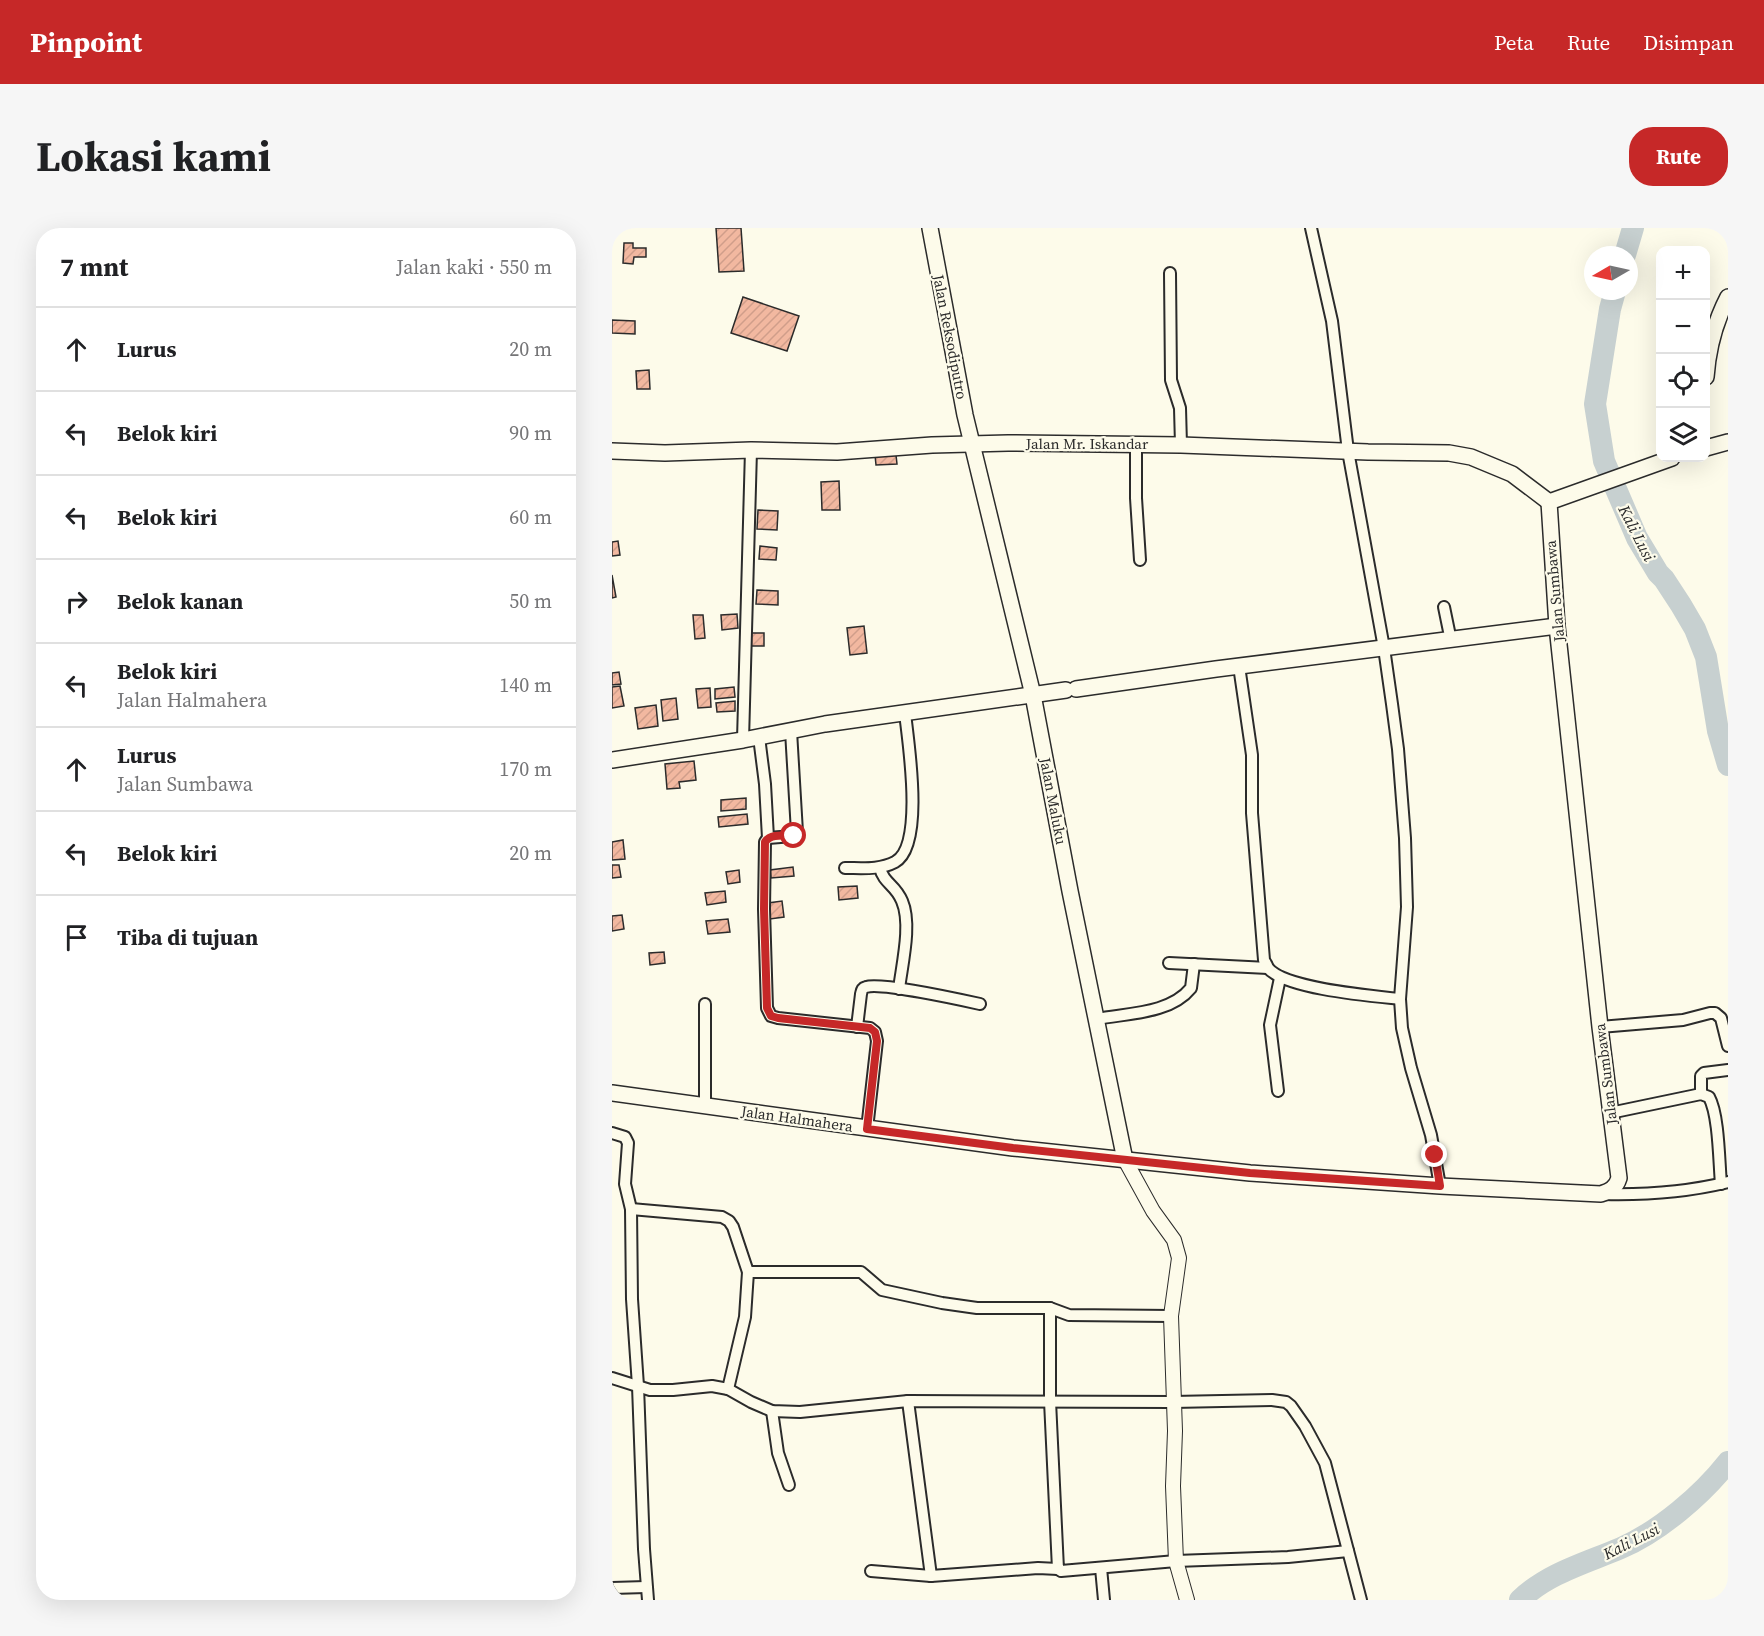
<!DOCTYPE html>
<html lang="id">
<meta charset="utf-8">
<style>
:root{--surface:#fff;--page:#f6f6f6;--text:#202124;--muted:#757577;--line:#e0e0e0;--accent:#c62828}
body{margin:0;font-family:"Source Serif 4",serif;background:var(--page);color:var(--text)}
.controls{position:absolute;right:18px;top:18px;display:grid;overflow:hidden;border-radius:12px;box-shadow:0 6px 24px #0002}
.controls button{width:54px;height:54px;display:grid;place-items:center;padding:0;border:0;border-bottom:2px solid var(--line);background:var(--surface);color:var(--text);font:30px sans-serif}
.compass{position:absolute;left:972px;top:18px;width:54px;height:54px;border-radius:50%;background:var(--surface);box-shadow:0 6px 24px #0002;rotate:261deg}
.stop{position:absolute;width:18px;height:18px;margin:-14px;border:4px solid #c62828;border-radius:50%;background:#fff}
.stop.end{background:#c62828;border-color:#fff;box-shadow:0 2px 6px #0008}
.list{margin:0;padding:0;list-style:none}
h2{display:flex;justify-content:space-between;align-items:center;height:78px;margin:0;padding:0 24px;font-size:26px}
h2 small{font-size:20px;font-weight:400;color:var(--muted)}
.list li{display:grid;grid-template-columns:39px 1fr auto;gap:18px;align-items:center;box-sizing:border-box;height:84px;padding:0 24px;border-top:2px solid var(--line)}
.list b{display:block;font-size:22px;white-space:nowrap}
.list p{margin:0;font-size:20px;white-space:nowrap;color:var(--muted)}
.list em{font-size:20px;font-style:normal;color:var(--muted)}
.icon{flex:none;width:33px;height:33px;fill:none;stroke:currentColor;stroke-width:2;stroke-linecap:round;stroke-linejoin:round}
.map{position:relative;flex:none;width:1116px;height:1372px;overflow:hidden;border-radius:24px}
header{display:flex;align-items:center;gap:36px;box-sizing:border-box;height:84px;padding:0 30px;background:var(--accent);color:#fff}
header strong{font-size:28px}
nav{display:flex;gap:33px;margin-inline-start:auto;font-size:21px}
.intro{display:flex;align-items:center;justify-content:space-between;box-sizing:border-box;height:144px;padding:0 36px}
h1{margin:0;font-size:42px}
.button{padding:15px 27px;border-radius:24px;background:var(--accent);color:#fff;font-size:21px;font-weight:700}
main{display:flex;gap:36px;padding:0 36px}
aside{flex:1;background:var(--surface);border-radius:24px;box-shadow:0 6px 24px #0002}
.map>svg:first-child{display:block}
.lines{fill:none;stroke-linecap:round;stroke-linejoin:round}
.river{stroke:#c7d0d0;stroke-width:22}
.building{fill:url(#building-hatch);stroke:#2b2b2b;stroke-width:1.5}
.minor-casing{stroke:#2b2b2b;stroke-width:14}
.tertiary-casing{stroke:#2b2b2b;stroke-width:16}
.secondary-casing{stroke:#2b2b2b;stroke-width:18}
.minor{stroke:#fdfbea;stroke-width:10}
.tertiary{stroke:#fdfbea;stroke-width:14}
.secondary{stroke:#fdfbea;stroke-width:15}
.route{stroke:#c62828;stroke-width:8}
.labels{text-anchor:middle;stroke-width:4.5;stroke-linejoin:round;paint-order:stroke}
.street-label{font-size:15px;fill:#2b2b2b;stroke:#fdfbea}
.water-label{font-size:16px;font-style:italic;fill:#2b2b2b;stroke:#fdfbea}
</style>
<header>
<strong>Pinpoint</strong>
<nav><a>Peta</a><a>Rute</a><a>Disimpan</a></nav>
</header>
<div class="intro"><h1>Lokasi kami</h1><a class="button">Rute</a></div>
<main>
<aside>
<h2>7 mnt<small>Jalan kaki · 550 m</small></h2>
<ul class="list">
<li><svg class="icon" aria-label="ahead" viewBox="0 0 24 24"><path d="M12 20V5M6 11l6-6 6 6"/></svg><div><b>Lurus</b></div><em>20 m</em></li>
<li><svg class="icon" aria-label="left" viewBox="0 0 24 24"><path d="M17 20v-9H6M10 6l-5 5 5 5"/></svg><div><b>Belok kiri</b></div><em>90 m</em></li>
<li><svg class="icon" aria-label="left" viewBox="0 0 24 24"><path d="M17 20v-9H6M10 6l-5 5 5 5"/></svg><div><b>Belok kiri</b></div><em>60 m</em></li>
<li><svg class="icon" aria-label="right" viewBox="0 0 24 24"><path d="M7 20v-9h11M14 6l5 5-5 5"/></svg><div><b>Belok kanan</b></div><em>50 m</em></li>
<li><svg class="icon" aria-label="left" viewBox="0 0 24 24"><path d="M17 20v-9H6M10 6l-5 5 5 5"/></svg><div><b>Belok kiri</b><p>Jalan Halmahera</p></div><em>140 m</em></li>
<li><svg class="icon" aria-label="ahead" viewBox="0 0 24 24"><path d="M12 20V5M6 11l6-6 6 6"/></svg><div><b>Lurus</b><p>Jalan Sumbawa</p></div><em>170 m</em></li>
<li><svg class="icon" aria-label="left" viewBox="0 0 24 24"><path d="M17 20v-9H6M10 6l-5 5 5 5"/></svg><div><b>Belok kiri</b></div><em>20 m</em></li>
<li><svg class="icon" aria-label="arrive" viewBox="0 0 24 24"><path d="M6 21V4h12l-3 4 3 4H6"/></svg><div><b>Tiba di tujuan</b></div></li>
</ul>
</aside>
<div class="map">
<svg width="1116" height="1372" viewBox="0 0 1116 1372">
<defs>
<pattern id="building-hatch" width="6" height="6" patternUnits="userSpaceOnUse" patternTransform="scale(1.5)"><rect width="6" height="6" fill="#f2b8a0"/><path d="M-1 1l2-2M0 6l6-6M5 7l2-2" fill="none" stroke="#d09e8a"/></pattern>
</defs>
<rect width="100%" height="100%" fill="#fdfbea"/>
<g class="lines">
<g class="river">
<polyline points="1013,27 1021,0"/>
<polyline points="1003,63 998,81 983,176 992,233 1025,310 1046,345 1052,351 1069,377 1083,401 1094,429 1106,503 1116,537"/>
<path d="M 908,1372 C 936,1345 974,1335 1009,1320 C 1048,1303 1090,1267 1116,1234"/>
</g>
</g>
<g class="building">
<polygon points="104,0 129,0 132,43 107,44"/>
<polygon points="12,15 21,15 21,20 34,20 34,29 22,29 21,36 11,35"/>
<polygon points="131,69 187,88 175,123 119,105"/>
<polygon points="0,92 23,93 23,106 0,105"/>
<polygon points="37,142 38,161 25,161 24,143"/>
<polygon points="263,227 284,227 285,236 264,237"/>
<polygon points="227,253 228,282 210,282 209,254"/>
<polygon points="146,282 166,283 165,302 145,301"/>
<polygon points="6,313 8,327 0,328 0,314"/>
<polygon points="148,318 165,320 164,332 147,331"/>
<polygon points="0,347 4,369 0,370"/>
<polygon points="145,362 166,363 166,377 144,376"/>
<polygon points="125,386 126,400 110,402 109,387"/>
<polygon points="81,387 91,387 93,410 83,411"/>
<polygon points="252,398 255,425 238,427 235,400"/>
<rect x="139" y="405" width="13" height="13"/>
<polygon points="7,444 9,456 0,457 0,445"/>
<polygon points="8,458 12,478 0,480 0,459"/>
<polygon points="122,459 123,469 103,471 103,461"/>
<polygon points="98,460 99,479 86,480 84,461"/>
<polygon points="64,470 66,491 51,493 49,472"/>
<polygon points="123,473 123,483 105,484 104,475"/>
<polygon points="44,477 46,498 26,501 23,480"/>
<polygon points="82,533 84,552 67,554 68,560 55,561 53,536"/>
<polygon points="134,570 134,581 109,583 109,572"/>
<polygon points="135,586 136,596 107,599 106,589"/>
<polygon points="11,612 13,631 0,632 0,614"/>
<polygon points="0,637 7,637 9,649 0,650"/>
<polygon points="181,639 182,648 159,650 158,642"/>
<polygon points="127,642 128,654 116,656 114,644"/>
<polygon points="245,658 246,670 227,672 226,659"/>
<polygon points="113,663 114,674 95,677 93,665"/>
<polygon points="170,673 172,689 158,691 156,675"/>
<polygon points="10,687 12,701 0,703 0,688"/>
<polygon points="116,691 118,704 96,706 94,693"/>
<polygon points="52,724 53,735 38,737 37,725"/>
</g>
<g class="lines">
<g class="minor-casing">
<g id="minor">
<polyline points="699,0 720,93 736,223 772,420 780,476 786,521 793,610 795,679 788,771 790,800 799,840 819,907 828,958"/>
<polyline points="558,45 559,152 568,180 569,217"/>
<polyline points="524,217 524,270 528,332"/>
<polyline points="832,379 839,413"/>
<path d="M 627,438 L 640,527 L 640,585 L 652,732 C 653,732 656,740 656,740 C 673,761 760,768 788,771"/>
<polyline points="179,503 185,604 181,608 156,610 153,614 152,681 155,780 159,788 166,790 258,800 263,804 265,813 255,901"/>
<polyline points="147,509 153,556 156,610"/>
<polyline points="131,512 139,222"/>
<path d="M 233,640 C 250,640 268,642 283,634 C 313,618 296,513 293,485"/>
<path d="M 268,640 C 272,656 283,656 290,673 C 300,696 290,736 287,761"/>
<polyline points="557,735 656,740"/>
<polyline points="93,776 93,878"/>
<path d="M 485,791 C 516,785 558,786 579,760 L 582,736"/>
<path d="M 245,799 L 249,766 C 250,762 250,760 254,759 C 268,754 350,772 368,776"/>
<polyline points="988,799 1071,792 1098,785 1103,785 1109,790 1116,818"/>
<polyline points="666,863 658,797 668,750"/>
<polyline points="1089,866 1089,848 1092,845 1116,842"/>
<path d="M 998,885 L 1089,866 L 1097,869 C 1107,887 1107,934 1109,956"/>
<polyline points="0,905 13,909 16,915 13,956 19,981 20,1071 26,1158 32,1321 36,1372"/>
<path d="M 992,966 C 1034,967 1075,964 1116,954"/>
<polyline points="19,981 110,989 117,993 121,999 136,1044"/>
<polyline points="438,1080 438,1173 446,1341 449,1343 564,1333 676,1329 736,1323"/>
<polyline points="0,1150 38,1162 61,1162 100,1158 116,1161 139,1174 160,1183 188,1184 296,1173 561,1174 660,1172 674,1174 679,1178 693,1198 713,1235 749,1372"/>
<polyline points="116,1161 133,1089 136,1044 249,1044 270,1062 330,1075 365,1080 438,1080 457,1087 559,1088"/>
<polyline points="296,1173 319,1348 426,1340 446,1341"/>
<polyline points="160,1183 166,1225 177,1257"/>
<polyline points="489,1340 492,1372"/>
<polyline points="259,1343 319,1348"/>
<polyline points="0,1360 34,1359"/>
</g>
</g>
<g class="tertiary-casing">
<polyline id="tertiary" points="513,932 541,983 562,1012 567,1030 559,1088 563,1203 561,1258 564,1333 575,1372"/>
</g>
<g class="secondary-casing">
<g id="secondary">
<polyline points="318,0 353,187 421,467 458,663 513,932"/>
<path d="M 1094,149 C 1096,121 1103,94 1116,69"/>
<polyline points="1094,220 1116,214"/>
<polyline points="0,223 53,225 139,222 225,224 320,217 396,215 569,217 756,224 837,225 859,229 900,246 937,274"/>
<polyline points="464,461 604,441 945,398"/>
<polyline points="0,532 131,512 213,496 454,462"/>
<path d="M 0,865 L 401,920 L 638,945 L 828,958 L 989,966 C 998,963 1004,960 1007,950 L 988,799 L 945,398 L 937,274 L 1060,230"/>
</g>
</g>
<use href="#minor" class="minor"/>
<use href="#tertiary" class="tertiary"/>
<use href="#secondary" class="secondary"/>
</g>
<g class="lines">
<path class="route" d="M 182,608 C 172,608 159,605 153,614 L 152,681 L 155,780 L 159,788 L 166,790 L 258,800 L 263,804 L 265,813 L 255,901 L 401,920 L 638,945 L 828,958 L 823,927"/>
</g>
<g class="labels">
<g class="street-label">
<text transform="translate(338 109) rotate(79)" y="5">Jalan Reksodiputro</text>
<text x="475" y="221">Jalan Mr. Iskandar</text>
<text transform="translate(943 363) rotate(-95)" y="5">Jalan Sumbawa</text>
<text transform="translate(441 573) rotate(79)" y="5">Jalan Maluku</text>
<text transform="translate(994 846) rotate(-97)" y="5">Jalan Sumbawa</text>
<text transform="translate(185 891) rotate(8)" y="5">Jalan Halmahera</text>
</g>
<g class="water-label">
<text transform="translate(1025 305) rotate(63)" y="6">Kali Lusi</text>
<text transform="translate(1019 1313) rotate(-27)" y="6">Kali Lusi</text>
</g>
</g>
</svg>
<div class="controls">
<button>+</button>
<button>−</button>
<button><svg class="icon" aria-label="locate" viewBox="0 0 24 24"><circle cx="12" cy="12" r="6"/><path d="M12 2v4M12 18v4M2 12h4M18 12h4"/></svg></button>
<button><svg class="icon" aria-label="layers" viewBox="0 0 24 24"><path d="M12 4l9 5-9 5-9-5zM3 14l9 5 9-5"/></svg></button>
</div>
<svg class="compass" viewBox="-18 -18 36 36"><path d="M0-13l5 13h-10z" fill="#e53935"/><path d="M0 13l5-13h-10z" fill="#757577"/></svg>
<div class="stop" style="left:182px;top:608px"></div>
<div class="stop end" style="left:823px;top:927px"></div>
</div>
</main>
